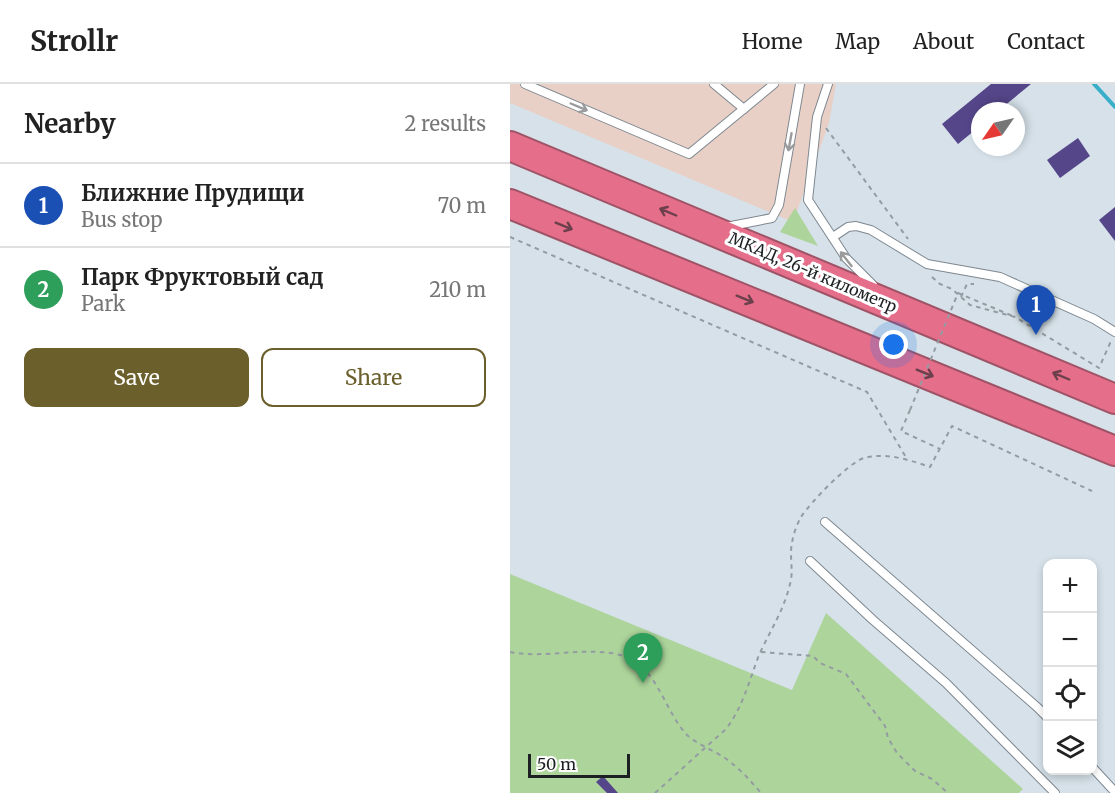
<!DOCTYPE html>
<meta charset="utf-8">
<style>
:root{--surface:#fff;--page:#f2f2f2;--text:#222;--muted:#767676;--line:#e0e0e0;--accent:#6b5f2c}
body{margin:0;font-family:Merriweather,serif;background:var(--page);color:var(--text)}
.controls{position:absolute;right:18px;bottom:18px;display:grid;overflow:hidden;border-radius:12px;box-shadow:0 3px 9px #0003}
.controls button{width:54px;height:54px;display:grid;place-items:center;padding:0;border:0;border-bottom:2px solid var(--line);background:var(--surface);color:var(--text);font:30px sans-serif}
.compass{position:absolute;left:461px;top:18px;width:54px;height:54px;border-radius:50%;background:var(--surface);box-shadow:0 3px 9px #0003;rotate:236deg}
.scale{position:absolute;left:18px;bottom:15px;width:102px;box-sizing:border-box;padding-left:6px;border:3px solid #1c2022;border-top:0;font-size:16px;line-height:21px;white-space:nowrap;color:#1c2022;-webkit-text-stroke:4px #fff;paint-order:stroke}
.you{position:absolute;left:384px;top:261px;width:21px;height:21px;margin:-15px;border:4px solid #fff;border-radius:50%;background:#1a73e8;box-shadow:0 0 0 9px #1a73e833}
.badge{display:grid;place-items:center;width:39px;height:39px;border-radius:50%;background:var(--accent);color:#fff;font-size:20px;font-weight:700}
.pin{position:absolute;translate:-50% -50px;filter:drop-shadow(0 2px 3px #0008)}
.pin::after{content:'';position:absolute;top:32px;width:21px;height:18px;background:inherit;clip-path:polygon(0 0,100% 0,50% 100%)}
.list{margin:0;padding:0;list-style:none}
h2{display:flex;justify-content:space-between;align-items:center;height:78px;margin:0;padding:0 24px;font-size:26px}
h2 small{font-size:20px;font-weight:400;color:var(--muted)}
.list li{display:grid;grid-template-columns:39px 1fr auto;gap:18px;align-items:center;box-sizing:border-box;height:84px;padding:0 24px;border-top:2px solid var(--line)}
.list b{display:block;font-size:22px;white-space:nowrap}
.list p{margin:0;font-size:20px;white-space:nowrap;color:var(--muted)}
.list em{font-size:20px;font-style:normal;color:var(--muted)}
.actions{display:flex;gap:12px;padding:18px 24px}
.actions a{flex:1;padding:14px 0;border:2px solid var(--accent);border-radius:12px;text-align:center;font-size:21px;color:var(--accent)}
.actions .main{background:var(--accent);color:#fff}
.icon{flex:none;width:33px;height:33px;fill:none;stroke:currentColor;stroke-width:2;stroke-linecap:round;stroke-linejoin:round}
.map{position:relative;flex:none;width:605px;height:709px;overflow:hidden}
header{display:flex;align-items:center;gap:36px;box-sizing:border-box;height:84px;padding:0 30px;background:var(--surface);border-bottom:2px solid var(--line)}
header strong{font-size:28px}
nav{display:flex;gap:33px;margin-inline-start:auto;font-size:21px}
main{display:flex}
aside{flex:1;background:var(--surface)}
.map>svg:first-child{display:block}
.commercial{fill:#e8d0c6}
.green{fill:#add59b}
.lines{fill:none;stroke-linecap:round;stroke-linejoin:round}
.stream{stroke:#38aec9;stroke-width:4}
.building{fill:#55468a}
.lane-casing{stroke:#7e878f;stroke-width:10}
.highway-casing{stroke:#9f5366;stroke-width:32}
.path{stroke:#949ca2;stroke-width:2;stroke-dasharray:4.5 4.5;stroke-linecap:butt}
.lane{stroke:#fff;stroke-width:8}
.highway{stroke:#e56e8a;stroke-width:28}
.path-bridge{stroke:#949ca2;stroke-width:2;stroke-dasharray:4.5 4.5;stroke-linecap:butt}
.oneway{stroke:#999b9c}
.oneway2{stroke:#6c3f4c}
.labels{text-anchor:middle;stroke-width:6;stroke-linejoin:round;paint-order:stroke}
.street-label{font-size:16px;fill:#1c2022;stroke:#fff}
</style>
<header>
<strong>Strollr</strong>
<nav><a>Home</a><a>Map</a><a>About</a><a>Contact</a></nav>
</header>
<main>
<aside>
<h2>Nearby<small>2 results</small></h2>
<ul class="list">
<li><span class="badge" style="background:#1a4fb4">1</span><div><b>Ближние Прудищи</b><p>Bus stop</p></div><em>70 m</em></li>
<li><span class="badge" style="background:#2e9e5b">2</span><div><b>Парк Фруктовый сад</b><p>Park</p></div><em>210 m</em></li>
</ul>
<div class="actions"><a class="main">Save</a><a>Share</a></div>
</aside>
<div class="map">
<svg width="605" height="709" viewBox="0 0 605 709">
<rect width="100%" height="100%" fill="#d6e1e9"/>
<polygon class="commercial" points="0,0 326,0 319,39 283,138 0,19"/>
<g class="green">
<polygon points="285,124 308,162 270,148"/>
<polygon points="0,490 282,606 316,529 513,705 509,709 0,709"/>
</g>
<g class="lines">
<polyline class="stream" points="584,0 605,23"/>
</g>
<g class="building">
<polygon points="481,0 521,0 488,27 470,27 470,42 448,60 432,40"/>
<polygon points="568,54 580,72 550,94 537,76"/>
<polygon points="605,123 605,157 589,136"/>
<polygon points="93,692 108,709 97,709 86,698"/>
</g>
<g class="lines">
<g class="lane-casing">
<g id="lane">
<polyline points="15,0 179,70 264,0"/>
<polyline points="204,0 234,25"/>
<polyline points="318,0 307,33 298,116 336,174 363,201"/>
<polyline points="216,143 262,134 269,121 290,0"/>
<polyline points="323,153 338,143 346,142 361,146 417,180 490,193 584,235 605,248"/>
<polyline points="315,438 527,623 538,634"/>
<polyline points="300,477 363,536 436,599 545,709"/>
<polyline points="582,683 605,708"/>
</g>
</g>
<g class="highway-casing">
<g id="highway">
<polyline points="0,62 605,315"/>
<polyline points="0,120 605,367"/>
</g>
</g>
<g class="path">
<polyline points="316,44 398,155"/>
<polyline points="0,153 357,308 397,375"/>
<polyline points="422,193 430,200 442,205 460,221 505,233 589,284 601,257"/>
<polyline points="451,213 457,200 464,200"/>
<polyline points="400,326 391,347 430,365"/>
<path d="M 0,568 C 36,575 75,562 110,571 C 147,581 153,624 176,650 C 186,660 203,666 215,674 C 229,684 240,696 251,709"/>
<polyline points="251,568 303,572 310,579 336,590 375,642 378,654 387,669 405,687 422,695 438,709"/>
<path d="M 145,709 L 216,645 C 233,623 239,597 249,571 C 260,547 274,526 280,500 C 284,487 279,472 282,459 C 283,451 287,440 291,433 C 300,419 338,379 354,374 C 375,368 400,376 420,383 L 442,342 L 582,407"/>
</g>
<use href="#lane" class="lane"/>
<use href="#highway" class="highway"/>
<polyline class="path-bridge" points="400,326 448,209 505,233"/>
</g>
<defs><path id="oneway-shaft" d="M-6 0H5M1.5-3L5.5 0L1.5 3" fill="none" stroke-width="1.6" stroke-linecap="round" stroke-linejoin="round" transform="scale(1.5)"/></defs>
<g class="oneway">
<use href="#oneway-shaft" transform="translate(69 23) rotate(23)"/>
<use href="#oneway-shaft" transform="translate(280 58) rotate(100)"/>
<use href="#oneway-shaft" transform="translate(336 175) rotate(-128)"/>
</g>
<g class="oneway2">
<use href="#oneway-shaft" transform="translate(158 128) rotate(-157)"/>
<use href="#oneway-shaft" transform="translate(54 142) rotate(22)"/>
<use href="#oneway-shaft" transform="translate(235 215) rotate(22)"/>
<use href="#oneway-shaft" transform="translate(415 289) rotate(22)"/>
<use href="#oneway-shaft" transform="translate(551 292) rotate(-157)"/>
</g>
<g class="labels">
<g class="street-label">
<text transform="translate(303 188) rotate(23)" y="6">МКАД, 26-й километр</text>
</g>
</g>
</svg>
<div class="controls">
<button>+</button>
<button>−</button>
<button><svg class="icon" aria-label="locate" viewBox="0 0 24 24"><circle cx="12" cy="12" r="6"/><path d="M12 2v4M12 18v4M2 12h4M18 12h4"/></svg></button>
<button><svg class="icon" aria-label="layers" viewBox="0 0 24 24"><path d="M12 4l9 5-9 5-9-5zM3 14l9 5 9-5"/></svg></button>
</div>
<svg class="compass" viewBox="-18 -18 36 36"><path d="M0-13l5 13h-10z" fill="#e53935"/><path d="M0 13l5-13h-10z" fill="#767676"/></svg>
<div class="scale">50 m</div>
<div class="you"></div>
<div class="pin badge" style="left:526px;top:251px;background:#1a4fb4">1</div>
<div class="pin badge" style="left:133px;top:599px;background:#2e9e5b">2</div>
</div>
</main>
